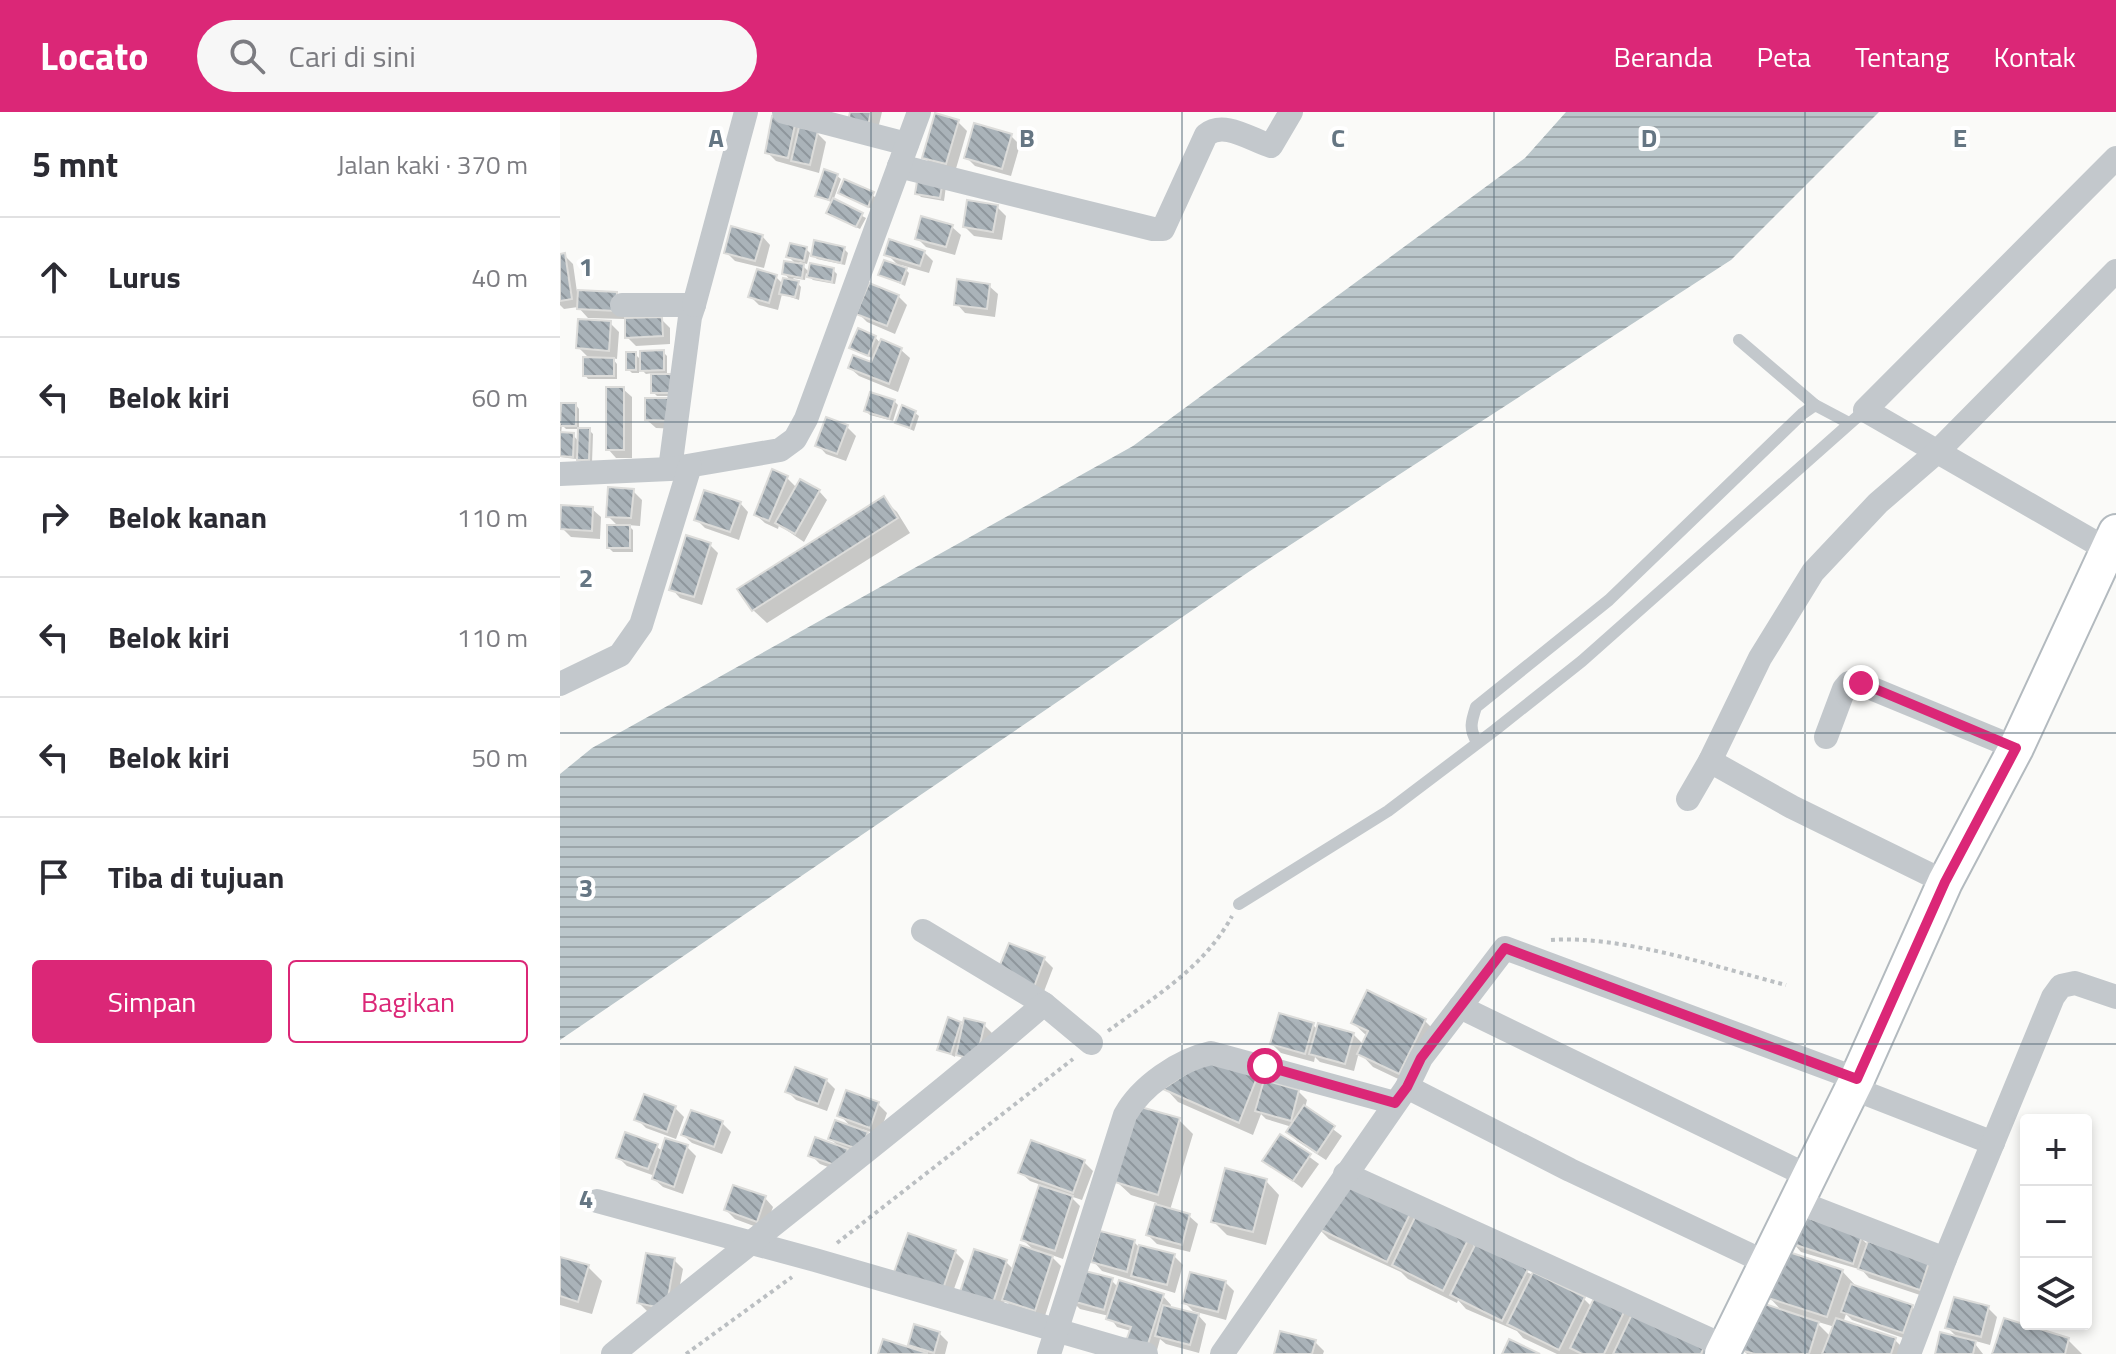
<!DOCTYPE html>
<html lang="id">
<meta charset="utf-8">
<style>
:root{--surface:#fff;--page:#f7f7f7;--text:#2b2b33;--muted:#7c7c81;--line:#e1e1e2;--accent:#db2777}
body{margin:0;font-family:"Titillium Web",sans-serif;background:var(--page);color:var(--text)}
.controls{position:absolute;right:24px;bottom:24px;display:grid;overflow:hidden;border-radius:8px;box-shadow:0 4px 12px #0003}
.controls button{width:72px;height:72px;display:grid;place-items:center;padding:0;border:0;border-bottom:2px solid var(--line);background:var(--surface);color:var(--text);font:40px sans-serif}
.stop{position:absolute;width:24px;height:24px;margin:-18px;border:6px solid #db2777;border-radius:50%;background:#fff}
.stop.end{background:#db2777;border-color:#fff;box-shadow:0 2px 8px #0008}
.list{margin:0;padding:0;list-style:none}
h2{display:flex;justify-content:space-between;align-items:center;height:104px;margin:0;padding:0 32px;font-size:34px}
h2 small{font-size:26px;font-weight:400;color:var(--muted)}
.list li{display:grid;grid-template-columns:52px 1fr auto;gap:24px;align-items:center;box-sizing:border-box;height:120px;padding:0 32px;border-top:2px solid var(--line)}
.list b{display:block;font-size:30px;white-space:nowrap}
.list em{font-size:26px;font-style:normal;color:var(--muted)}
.actions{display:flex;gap:16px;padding:24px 32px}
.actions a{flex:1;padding:18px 0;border:2px solid var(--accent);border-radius:8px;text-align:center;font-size:28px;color:var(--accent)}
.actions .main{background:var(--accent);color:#fff}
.icon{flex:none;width:44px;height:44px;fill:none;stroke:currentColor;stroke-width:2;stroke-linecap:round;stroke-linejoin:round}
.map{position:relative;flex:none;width:1556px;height:1242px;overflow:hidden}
header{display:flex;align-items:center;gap:48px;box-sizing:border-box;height:112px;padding:0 40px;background:var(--accent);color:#fff}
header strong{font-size:38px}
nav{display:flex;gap:44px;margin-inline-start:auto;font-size:28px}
.search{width:560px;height:72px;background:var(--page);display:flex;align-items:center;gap:20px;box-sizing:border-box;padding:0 28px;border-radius:44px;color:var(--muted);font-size:30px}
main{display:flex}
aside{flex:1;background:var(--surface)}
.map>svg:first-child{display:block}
.water{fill:url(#water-rules)}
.shadow{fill:#0003;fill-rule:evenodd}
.building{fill:url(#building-back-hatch);stroke:#dcdcda;stroke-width:2}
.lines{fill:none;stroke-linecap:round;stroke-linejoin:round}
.secondary-casing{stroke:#b3babf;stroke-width:38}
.path{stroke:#bbbfc2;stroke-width:4;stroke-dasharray:4 4;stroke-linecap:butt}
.lane{stroke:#c3c8cc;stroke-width:12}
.street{stroke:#c3c8cc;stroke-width:24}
.secondary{stroke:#fff;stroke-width:34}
.route{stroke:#db2777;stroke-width:10}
.grid{fill:none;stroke:#657683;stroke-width:2;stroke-opacity:0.55}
.grid-label{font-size:26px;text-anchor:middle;font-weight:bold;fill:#657683;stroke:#fff;stroke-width:8;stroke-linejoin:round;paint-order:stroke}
</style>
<header>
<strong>Locato</strong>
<div class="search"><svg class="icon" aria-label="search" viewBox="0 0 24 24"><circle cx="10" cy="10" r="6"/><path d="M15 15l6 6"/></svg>Cari di sini</div>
<nav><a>Beranda</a><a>Peta</a><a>Tentang</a><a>Kontak</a></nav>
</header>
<main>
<aside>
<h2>5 mnt<small>Jalan kaki · 370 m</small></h2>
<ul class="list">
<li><svg class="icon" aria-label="ahead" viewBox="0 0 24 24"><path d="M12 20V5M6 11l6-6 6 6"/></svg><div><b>Lurus</b></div><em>40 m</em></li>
<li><svg class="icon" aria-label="left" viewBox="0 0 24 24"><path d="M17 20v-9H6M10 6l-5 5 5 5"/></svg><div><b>Belok kiri</b></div><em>60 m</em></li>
<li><svg class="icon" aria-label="right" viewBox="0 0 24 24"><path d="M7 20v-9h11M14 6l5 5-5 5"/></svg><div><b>Belok kanan</b></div><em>110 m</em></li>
<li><svg class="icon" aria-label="left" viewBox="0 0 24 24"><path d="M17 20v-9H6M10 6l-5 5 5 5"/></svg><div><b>Belok kiri</b></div><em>110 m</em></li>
<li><svg class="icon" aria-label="left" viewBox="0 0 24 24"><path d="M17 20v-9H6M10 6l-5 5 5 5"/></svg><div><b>Belok kiri</b></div><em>50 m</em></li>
<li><svg class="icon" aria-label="arrive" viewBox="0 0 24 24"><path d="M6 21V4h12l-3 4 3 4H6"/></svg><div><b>Tiba di tujuan</b></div></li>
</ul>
<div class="actions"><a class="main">Simpan</a><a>Bagikan</a></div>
</aside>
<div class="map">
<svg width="1556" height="1242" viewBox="0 0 1556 1242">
<defs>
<pattern id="water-rules" width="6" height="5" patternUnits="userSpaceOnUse" patternTransform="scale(2)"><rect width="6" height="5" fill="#bbc7cb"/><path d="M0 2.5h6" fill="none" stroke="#9ca6aa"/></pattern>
<pattern id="building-back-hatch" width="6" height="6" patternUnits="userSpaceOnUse" patternTransform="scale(2)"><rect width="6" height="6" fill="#aab3b9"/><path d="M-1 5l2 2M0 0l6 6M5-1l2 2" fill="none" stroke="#8e969c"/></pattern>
</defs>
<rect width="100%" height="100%" fill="#fafaf8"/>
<polygon class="water" points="1006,0 1319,0 1171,148 690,459 0,928 0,662 32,636 573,334 965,46"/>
<g class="shadow">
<polygon points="292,0 322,0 317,21"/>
<polygon points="214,6 257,21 266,30 259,61 216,49 207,40"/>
<polygon points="398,10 407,19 395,60 373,54 364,45"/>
<polygon points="451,24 460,33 451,64 415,54 406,45"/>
<polygon points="277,64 281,67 273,89 306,106 300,117 272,104 268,100 273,91 257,83"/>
<polygon points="285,69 317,86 312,97 280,81"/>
<polygon points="386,74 384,89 361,85 357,81"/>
<polygon points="437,95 446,104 442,128 414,124 405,115"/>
<polygon points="392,115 401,123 395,143 366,135 357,126"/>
<polygon points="202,124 210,133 204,156 175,149 166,140"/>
<polygon points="246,137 250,141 247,152 239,150 250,161 273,158 277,162 275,172 253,168 246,161 245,168 233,166 241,175 239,188 222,182 218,198 199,193 190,184 216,165 223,172 232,170 224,161 237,153 229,145"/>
<polygon points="284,137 288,141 285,153 257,147 253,143"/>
<polygon points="364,140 373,149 369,161 341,153 349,161 345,174 320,162 340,155 327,142"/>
<polygon points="4,143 13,152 17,180 56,182 65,190 64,207 28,206 18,195 4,197 0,193 0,144"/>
<polygon points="429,174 438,182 435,205 405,201 397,192"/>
<polygon points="338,184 347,193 335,222 307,210 299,202"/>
<polygon points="101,207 110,216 110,232 76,234 67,225"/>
<polygon points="50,211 59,220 57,247 52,246 57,252 57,267 28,267 25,263 30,247 18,235"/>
<polygon points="315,225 321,232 341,238 350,246 338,280 299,264 290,256 312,252 314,247 292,236"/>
<polygon points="103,240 107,244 107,264 118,284 97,284 93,280 93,261 86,262 79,255 79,261 72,261 68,257 75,242 82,249"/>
<polygon points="63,277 72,285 72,346 56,346 48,337"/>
<polygon points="87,288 121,317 96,316 87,308"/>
<polygon points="334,289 338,293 333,309 310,303 306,299"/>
<polygon points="0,291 2,293 16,293 19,297 19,317 6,317 2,313 1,322 13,323 19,330 29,318 33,322 32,351 23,351 16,344 16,347 0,345"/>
<polygon points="355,301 359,304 354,319 337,311"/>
<polygon points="287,315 296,324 286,349 266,342 258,333"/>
<polygon points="226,365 237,376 259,379 267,388 244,430 219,413 218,417 205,411 196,403"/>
<polygon points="73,379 82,388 80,414 68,413 73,418 73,440 53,440 49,436 59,415 48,404"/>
<polygon points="323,387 337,400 350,421 207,511 193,498"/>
<polygon points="180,391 188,400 179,428 145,416 136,407"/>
<polygon points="32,397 41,405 40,427 11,425 2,416"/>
<polygon points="150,433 158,441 142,493 120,486 112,477"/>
<polygon points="484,847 493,856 483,882 448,869"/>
<polygon points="865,909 878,922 853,974 813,955 799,940 794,959 760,950 755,945 754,950 721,941 712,932 753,913 758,918 793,922 804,933 808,925 793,911"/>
<polygon points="400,911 404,915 424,913 433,922 407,951 396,940 395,945 380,937"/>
<polygon points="697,964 705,972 738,979 747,988 745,996 782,1024 766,1048 737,1029 729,1020 732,1015 706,1007 701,1002 693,1023 618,990 606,977"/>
<polygon points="266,968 275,977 267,999 236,988 228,980"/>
<polygon points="318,992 327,1001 319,1023 302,1017 315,1030 310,1046 286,1037 290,1063 260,1052 251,1043 280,1036 270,1026 293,1017 280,1003"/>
<polygon points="115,996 124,1005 116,1027 86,1016 77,1007"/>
<polygon points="619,1008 633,1022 610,1098 629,1104 638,1112 630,1140 597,1132 588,1123 597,1091 571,1083 557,1070"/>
<polygon points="162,1011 171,1020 162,1042 132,1031 123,1023"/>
<polygon points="721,1024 759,1052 742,1076 705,1048"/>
<polygon points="96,1034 103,1040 127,1035 136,1044 123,1082 103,1075 94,1067 95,1064 67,1054 58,1045"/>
<polygon points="524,1050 533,1059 522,1088 510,1084 520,1094 503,1147 489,1142 501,1154 484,1207 453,1196 445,1188 442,1199 411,1189 446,1150 454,1158 476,1140 463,1128 481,1073 470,1069 461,1061"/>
<polygon points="706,1069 719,1083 706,1133 667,1123 653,1109"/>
<polygon points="784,1070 908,1128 916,1136 1024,1187 1032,1195 1074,1202 1152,1242 997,1242 963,1226 957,1219 906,1197 898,1188 897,1191 848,1167 841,1160 769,1127 756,1114"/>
<polygon points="205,1086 213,1095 205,1118 175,1107 166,1098"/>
<polygon points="1301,1126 1308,1133 1368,1152 1377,1161 1369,1186 1309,1166 1302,1158 1241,1140 1233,1131"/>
<polygon points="574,1130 579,1135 614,1144 623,1153 615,1181 542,1159 534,1150"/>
<polygon points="395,1140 404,1149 390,1188 344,1172"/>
<polygon points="0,1147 28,1155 42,1169 32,1202 0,1193"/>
<polygon points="114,1148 123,1157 114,1204 88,1200 79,1191"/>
<path d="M 1282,1159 L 1295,1173 L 1294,1175 L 1352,1195 L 1361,1204 L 1352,1229 L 1292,1208 L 1286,1202 L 1283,1211 L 1335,1228 L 1349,1242 L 1187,1242 L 1182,1237 L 1223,1200 L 1208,1184 ZM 1255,1209 L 1275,1215 L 1271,1225 Z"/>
<polygon points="551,1168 558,1175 603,1184 611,1193 610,1197 638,1203 646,1212 639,1241 606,1232 600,1227 596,1242 571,1219 557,1215 549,1204 520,1197 511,1188"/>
<polygon points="665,1170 674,1179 666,1208 633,1199 624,1190"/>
<polygon points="1428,1196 1437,1205 1430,1233 1412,1228 1423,1242 1377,1242 1399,1227 1388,1216"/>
<polygon points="379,1221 388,1230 385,1242 320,1242 358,1240 350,1232"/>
<polygon points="1508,1228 1522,1242 1434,1242"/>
<polygon points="755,1230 764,1239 763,1242 716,1242"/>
</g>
<g class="building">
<polygon points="290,0 311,0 308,14 288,9"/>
<polygon points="375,1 399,8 386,52 362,46"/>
<polygon points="212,4 236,8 228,46 205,41"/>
<polygon points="414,11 452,22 442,57 404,46"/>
<polygon points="239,15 258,19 250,53 231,49"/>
<polygon points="264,57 278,62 269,88 255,84"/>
<polygon points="358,63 383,68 380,86 355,82"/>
<polygon points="284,67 314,80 308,95 278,81"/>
<polygon points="273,86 303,101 296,115 266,101"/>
<polygon points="407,88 438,93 433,120 403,115"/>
<polygon points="361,104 393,113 386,135 355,127"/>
<polygon points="171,114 203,123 195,149 164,141"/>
<polygon points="329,127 365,139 360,154 324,143"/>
<polygon points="254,128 285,135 281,151 251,144"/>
<polygon points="230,131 247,135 244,149 226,145"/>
<polygon points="5,141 12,187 0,189 0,142"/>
<polygon points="324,148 347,156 341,171 318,163"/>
<polygon points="224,149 244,152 242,166 222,162"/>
<polygon points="250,151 274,156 272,170 247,165"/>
<polygon points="197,157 217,163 209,191 188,185"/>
<polygon points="223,166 239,169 235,185 219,182"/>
<polygon points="397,167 430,172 427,197 394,193"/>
<polygon points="309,171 339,183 327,214 296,202"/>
<polygon points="18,178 57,180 56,199 17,197"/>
<polygon points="102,205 103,224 65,226 65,206"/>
<polygon points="18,207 51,209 49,239 16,236"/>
<polygon points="298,216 316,224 308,244 289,236"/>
<polygon points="321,227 342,236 329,272 288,256 293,243 311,250"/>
<polygon points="104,238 104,258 80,259 80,239"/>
<rect x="66" y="240" width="10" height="18"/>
<polygon points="23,245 54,246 54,264 23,264"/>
<rect x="91" y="262" width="24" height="19"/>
<rect x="46" y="275" width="18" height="63"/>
<polygon points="310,280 335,288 329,307 304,299"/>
<polygon points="85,286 113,286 113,309 85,308"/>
<polygon points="1,291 16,291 16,314 0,314"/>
<polygon points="342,293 356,299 350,316 335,311"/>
<polygon points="266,305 288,313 277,342 255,334"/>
<polygon points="18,316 30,316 29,348 17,348"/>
<polygon points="0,320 14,321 13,345 0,344"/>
<polygon points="212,357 228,364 209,409 194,403"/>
<polygon points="240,367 260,378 235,422 215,411"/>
<polygon points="48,375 74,377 71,406 46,405"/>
<polygon points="144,378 181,390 170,420 134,408"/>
<polygon points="324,384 338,406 192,499 177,477"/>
<polygon points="1,393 33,395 32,419 0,417"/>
<rect x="47" y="413" width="23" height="23"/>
<polygon points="126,423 151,431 134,485 109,478"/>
<polygon points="449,831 485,845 474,875 437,860"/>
<polygon points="807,878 866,907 839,962 797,942 808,919 791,911"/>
<polygon points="719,901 754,911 745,942 710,932"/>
<polygon points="388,905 401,910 391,942 377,938"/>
<polygon points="404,906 425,911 416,948 396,943"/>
<polygon points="758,911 794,921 785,952 749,942"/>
<polygon points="650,946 698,963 679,1011 603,977"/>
<polygon points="235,955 267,967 258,992 225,980"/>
<polygon points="704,968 739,978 731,1009 695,999"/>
<polygon points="286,978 319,990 310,1016 277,1004"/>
<polygon points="84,982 116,994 107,1020 74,1008"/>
<polygon points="744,993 775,1014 757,1041 726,1020"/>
<polygon points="577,994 620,1006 598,1083 555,1070"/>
<polygon points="131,998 163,1009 154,1035 121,1023"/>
<polygon points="275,1008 308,1020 301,1038 268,1027"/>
<polygon points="65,1020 98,1032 88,1057 56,1046"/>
<polygon points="720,1022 751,1042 733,1069 702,1049"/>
<polygon points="255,1025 288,1037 281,1055 248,1044"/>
<polygon points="105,1026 128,1033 114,1075 92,1067"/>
<polygon points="471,1028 525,1048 513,1081 458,1061"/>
<polygon points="665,1056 707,1067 693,1120 651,1110"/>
<polygon points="783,1067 852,1098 827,1150 753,1114"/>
<polygon points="173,1073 206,1084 197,1110 164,1098"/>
<polygon points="479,1073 513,1084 495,1139 461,1128"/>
<polygon points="595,1092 630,1102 622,1133 586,1123"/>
<polygon points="857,1101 909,1126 883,1179 832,1153"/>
<polygon points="1240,1103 1302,1124 1293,1152 1230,1131"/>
<polygon points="540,1119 575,1128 567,1160 531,1150"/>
<polygon points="348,1121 396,1138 382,1180 333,1163"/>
<polygon points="1308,1129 1369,1150 1360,1178 1298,1157"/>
<polygon points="916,1131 968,1157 942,1209 890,1183"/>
<polygon points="460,1133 493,1144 475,1199 442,1188"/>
<polygon points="579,1133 615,1142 607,1173 571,1164"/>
<polygon points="414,1137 447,1148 433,1191 400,1180"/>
<polygon points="1220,1137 1283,1158 1267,1205 1205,1185"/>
<polygon points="86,1141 115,1146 106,1197 77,1191"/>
<polygon points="0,1145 29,1153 18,1190 0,1184"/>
<polygon points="517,1157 553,1166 544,1198 509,1188"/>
<polygon points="630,1160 666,1169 658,1200 622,1191"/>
<polygon points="973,1160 1025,1185 999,1238 947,1212"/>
<polygon points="559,1168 604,1182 587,1235 566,1229 571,1215 546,1207"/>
<polygon points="1291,1172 1353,1193 1343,1221 1281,1200"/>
<polygon points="1036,1182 1066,1196 1044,1242 1022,1242 1010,1236"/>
<polygon points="1394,1185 1429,1194 1421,1225 1385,1216"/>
<polygon points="1199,1190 1259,1210 1249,1242 1195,1242 1180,1238"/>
<polygon points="603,1193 639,1202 630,1233 595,1224"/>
<polygon points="1073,1200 1145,1233 1141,1242 1053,1242"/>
<polygon points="1276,1206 1336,1226 1331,1242 1262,1242"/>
<polygon points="1444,1206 1509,1226 1505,1242 1432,1242"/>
<polygon points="354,1212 380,1220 374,1241 348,1233"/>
<polygon points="720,1219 756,1228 752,1242 714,1242"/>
<polygon points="1380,1220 1416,1229 1413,1242 1375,1242"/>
<polygon points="323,1227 367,1241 367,1242 318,1242"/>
<polygon points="949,1227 980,1242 942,1242"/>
</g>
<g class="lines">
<g class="secondary-casing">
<polyline id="secondary" points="1162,1242 1297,967 1385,770 1456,636 1556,420"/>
</g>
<g class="path">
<path d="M 991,828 C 1062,823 1156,855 1226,873"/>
<path d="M 548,919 C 594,885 644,856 672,804"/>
<polyline points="277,1131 513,947"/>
<polyline points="126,1242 232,1165"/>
</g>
<g class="lane">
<polyline points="1179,228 1255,293"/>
<path d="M 917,630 C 909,617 911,610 916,595 L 1049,488 L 1242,302 L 1255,293 L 1289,311"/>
<polyline points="679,792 828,699 935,618 1022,549 1305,298"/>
</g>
<g class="street">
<polyline points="224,0 347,32"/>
<path d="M 339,54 L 593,117 L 603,117 L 646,23 C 664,8 691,28 711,34 L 731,0"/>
<polyline points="62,193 134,193 130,205 110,357"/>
<polyline points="134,193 186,0"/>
<polyline points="0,362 110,357 220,338 235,327 246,307 359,0"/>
<polyline points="1548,438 1305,298 1556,46"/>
<polyline points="0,572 60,543 81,513 130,354"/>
<polyline points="1266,625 1284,577 1289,571 1296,570 1456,636"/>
<polyline points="1150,649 1200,546 1253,460 1318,391 1377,340 1556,159"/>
<polyline points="1128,687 1150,649 1232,695 1385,770"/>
<polyline points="363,819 484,892"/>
<polyline points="900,895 1250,1065"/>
<polyline points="847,975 1010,1058 1207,1151"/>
<polyline points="1292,976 1433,1031"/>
<polyline points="785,1062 1166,1235"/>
<polyline points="37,1089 255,1148 561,1237 586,1242"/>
<polyline points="1238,1090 1385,1147"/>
<path d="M 53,1242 C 196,1124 344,1013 484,892 L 531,931"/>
<path d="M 489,1242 L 565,1003 C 581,974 619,948 651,941 L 835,991"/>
<polyline points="662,1242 847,975 861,946 945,836 1297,967"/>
<polyline points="1349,1242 1385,1147 1493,885 1501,874 1515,871 1556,885"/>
</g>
<use href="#secondary" class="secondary"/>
</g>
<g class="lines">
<polyline class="route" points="705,954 835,991 847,975 861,946 945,836 1297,967 1385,770 1456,636 1301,571"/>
</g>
<path class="grid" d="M 311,0 L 311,1242M 622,0 L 622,1242M 934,0 L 934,1242M 1245,0 L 1245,1242M 0,310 L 1556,310M 0,621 L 1556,621M 0,932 L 1556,932"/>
<g class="grid-label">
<text x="156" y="35">A</text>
<text x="467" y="35">B</text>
<text x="778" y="35">C</text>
<text x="1089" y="35">D</text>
<text x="1400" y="35">E</text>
<text x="26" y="164">1</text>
<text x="26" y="475">2</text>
<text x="26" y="785">3</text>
<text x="26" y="1096">4</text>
</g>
</svg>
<div class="controls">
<button>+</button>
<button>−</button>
<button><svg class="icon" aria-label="layers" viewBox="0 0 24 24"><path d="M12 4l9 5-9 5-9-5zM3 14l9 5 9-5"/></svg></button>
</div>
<div class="stop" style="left:705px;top:954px"></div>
<div class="stop end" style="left:1301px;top:571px"></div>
</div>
</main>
